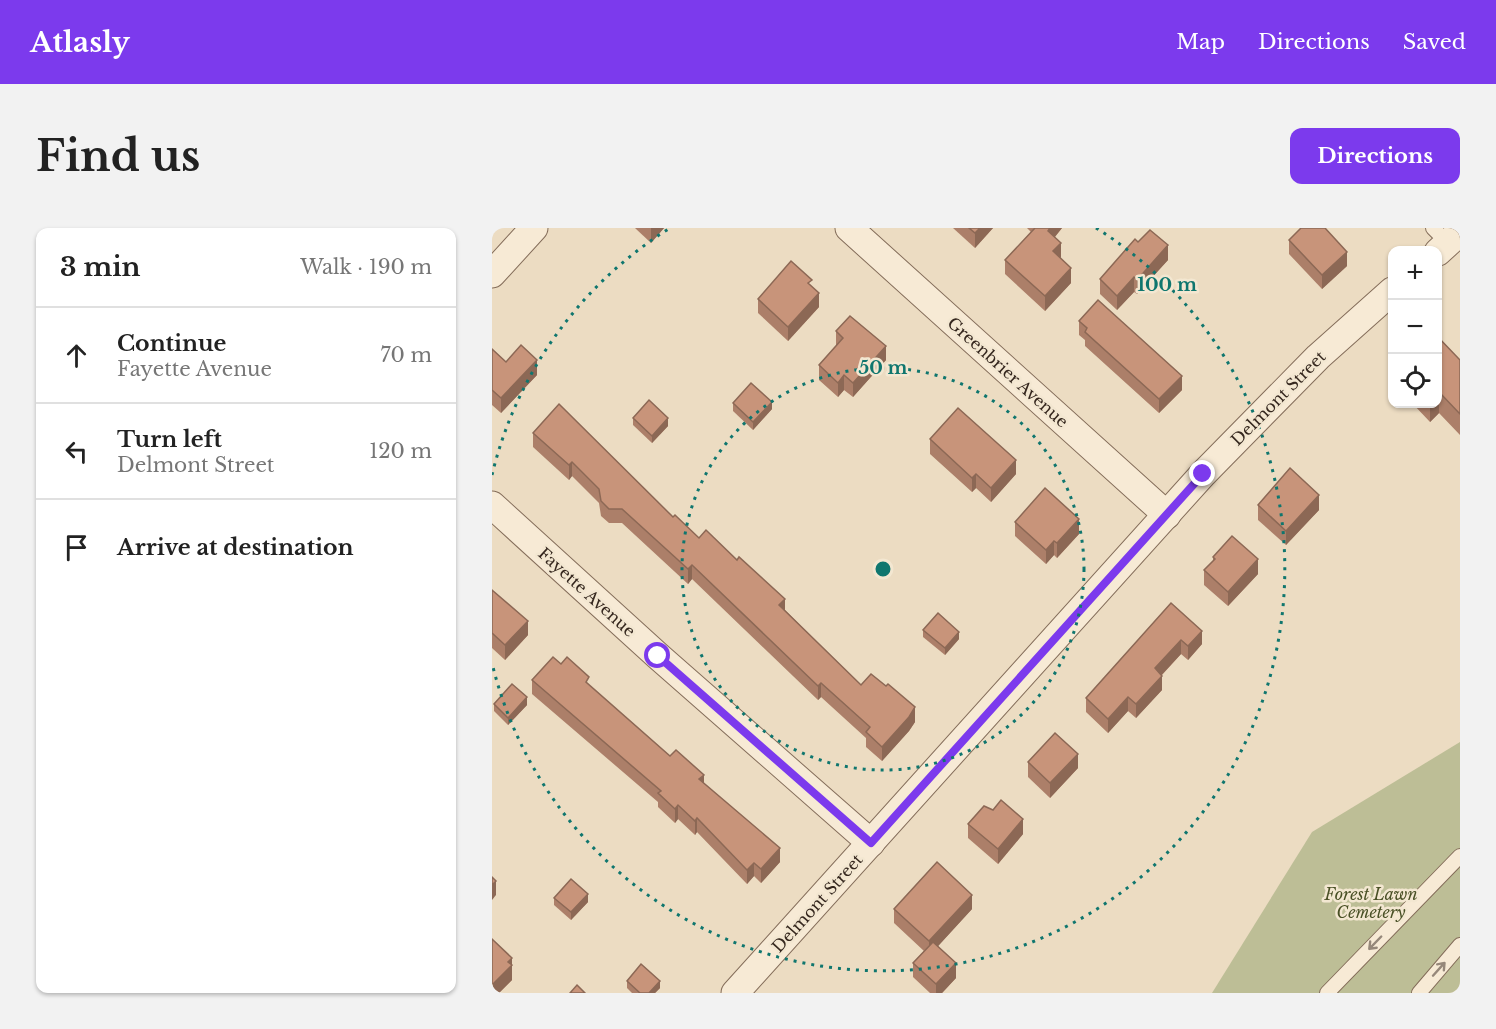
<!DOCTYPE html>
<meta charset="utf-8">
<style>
:root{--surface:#fff;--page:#f2f2f2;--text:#222;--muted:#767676;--line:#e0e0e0;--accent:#7c3aed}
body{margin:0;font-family:"Libre Baskerville",serif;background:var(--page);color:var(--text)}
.controls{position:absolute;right:18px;top:18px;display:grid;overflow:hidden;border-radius:12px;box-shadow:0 2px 4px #0004}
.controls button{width:54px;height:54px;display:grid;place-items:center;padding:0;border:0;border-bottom:2px solid var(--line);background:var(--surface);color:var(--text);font:30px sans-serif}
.stop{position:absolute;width:18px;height:18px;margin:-14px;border:4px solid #7c3aed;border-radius:50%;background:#fff}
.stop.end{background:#7c3aed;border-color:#fff;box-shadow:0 2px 6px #0008}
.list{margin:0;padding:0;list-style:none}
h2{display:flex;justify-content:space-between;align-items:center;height:78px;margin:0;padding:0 24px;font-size:26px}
h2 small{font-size:20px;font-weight:400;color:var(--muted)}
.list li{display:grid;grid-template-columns:39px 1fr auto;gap:18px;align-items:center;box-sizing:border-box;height:96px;padding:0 24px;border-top:2px solid var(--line)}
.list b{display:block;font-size:22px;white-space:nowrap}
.list p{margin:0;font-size:20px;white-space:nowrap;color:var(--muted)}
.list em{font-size:20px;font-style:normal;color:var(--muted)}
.icon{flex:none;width:33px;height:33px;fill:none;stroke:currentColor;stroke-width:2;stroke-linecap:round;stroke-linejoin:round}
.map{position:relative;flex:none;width:968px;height:765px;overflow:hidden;border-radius:12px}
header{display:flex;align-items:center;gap:36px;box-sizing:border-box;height:84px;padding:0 30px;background:var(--accent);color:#fff}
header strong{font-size:28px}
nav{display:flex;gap:33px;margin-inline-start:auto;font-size:21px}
.intro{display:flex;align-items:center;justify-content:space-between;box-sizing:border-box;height:144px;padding:0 36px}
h1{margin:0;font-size:42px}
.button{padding:15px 27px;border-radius:12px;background:var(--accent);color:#fff;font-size:21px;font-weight:700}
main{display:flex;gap:36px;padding:0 36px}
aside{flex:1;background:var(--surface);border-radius:12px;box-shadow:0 2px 4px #0004}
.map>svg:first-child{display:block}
.cemetery{fill:#bdbe96}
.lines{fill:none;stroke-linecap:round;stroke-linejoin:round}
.lane-casing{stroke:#846d5a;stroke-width:16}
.street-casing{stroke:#846d5a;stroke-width:29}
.lane{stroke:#f7ead5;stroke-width:14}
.street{stroke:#f7ead5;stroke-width:27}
.wall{fill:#ac7f69}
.shaded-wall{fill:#8c6855}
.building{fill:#c8947a;stroke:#8c6855;stroke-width:1.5}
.oneway{stroke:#96887a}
.route{stroke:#7c3aed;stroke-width:8}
.ring{fill:none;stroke:#0f766e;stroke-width:3;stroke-dasharray:3 6}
.labels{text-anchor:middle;stroke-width:5;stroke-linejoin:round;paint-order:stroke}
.street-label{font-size:16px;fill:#35271e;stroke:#f3e7d1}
.park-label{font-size:16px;font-style:italic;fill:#495025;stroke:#f3e7d1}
.centre{fill:#0f766e;stroke:#f3e7d1;stroke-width:3}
.ring-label{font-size:18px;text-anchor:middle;font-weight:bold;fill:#0f766e;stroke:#f3e7d1;stroke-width:5;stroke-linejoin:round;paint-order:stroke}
</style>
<header>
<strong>Atlasly</strong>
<nav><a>Map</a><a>Directions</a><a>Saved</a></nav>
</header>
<div class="intro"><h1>Find us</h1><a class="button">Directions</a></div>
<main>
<aside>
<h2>3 min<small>Walk · 190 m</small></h2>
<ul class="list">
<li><svg class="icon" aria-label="ahead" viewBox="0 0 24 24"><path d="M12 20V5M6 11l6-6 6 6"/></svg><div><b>Continue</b><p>Fayette Avenue</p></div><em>70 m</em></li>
<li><svg class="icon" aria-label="left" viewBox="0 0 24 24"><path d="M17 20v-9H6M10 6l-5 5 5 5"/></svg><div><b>Turn left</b><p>Delmont Street</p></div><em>120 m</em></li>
<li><svg class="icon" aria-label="arrive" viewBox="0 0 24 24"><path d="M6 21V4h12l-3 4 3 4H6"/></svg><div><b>Arrive at destination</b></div></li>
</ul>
</aside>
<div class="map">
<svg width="968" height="765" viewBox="0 0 968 765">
<rect width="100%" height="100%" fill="#ecdcc2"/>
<polygon class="cemetery" points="968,514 968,765 720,765 820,604"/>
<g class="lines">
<g class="lane-casing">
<g id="lane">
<polyline points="941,0 956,15"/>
<polyline points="835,765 968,628"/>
<polyline points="927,765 968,717"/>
</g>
</g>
<g class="street-casing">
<g id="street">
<polyline points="357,0 675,287"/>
<polyline points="946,24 968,4"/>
<polyline points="0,46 42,0"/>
<polyline points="0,277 166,428 379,615"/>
<polyline points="243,765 711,246 826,129 900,63"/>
</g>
</g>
<use href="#lane" class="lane"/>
<use href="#street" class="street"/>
</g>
<g class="wall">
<polygon points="143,0 172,0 159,15"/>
<polygon points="461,0 501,0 483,20"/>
<polygon points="535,0 570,0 563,9 569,29 568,30 579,55 553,83 513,46 513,32 539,4"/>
<polygon points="797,12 855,38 830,61 797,26"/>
<polygon points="646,14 676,32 645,66 642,64 625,82 608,66 608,51"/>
<polygon points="266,71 327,79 296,113 266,85"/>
<polygon points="587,93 690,162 667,185 593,118 593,112 587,107"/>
<polygon points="344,103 394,132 361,169 352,162 346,169 327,152 327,137 344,118"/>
<polygon points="945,108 968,132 968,207 947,185 938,194 921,176 945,176"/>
<polygon points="0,121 14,134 45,147 9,185 0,177"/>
<polygon points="241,175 280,181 261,202 241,183"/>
<polygon points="141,190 176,198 160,215 141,197"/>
<polygon points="41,205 181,289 293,382 369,457 423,494 417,503 390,533 374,519 374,510 329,469 326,472 200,351 196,356 130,295 117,295 109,288 107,275 80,248 77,252 41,219"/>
<polygon points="438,211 524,246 499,274 484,260 480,264 438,226"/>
<polygon points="766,277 827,282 794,317 766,292"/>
<polygon points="523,294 587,306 565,330 562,327 554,336 523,308"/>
<polygon points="721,329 766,346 736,378 712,357 712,342 721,333"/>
<polygon points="0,362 36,407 13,432 0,420"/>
<polygon points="679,375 710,416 696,432 689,426 670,447 670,462 644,490 636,483 616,505 594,484 594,470"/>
<polygon points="431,402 467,411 453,427 431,409"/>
<polygon points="69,436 97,457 178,528 212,555 288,634 269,655 262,648 255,656 205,604 203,607 186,591 183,595 166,579 166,574 40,466 40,452"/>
<polygon points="2,476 35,477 16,497 2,483"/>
<polygon points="536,534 586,540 558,570 536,549"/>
<polygon points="501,582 531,606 506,636 476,610 476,596"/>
<polygon points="62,670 96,674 79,692 62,677"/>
<polygon points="402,681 480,681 446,718 464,750 450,765 438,765 421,749 421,735 432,723 402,695"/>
<polygon points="0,711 20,745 20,752 7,765 0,765"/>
<polygon points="135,753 168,760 163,765 140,765 135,760"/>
</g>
<g class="shaded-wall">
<polygon points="159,0 172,0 159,15"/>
<polygon points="488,0 501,0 483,20 483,5"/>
<polygon points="558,0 570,0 556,17 556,3"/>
<polygon points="569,15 569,29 561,38 561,23"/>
<polygon points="676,17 676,32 645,66 645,52"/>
<polygon points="855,24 855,38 830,61 830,47"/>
<polygon points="579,40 579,55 553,83 553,68"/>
<polygon points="642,49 642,64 625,82 625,68"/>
<polygon points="327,65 327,79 296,113 296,99"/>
<polygon points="394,118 394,132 361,169 361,155"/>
<polygon points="45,132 45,147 9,185 9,170"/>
<polygon points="352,147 352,162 346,169 346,155"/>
<polygon points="690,148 690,162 667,185 667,171"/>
<polygon points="947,164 947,185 938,194 938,176 945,176 945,165"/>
<polygon points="280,174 280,181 261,202 261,194"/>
<polygon points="176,190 176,198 160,215 160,208"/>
<polygon points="524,232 524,246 499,274 499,260"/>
<polygon points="80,234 80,248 77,252 77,237"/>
<polygon points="484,246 484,260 480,264 480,250"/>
<polygon points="827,267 827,282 794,317 794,303"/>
<polygon points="587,291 587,306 565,330 565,315"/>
<polygon points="562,313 562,327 554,336 554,322"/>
<polygon points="766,331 766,346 736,378 736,364"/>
<polygon points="200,337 200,351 196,356 196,341"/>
<polygon points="293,371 293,385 287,377"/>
<polygon points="36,393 36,407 13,432 13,417"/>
<polygon points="710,403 710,416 696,432 696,418"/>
<polygon points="467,404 467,411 453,427 453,420"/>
<polygon points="689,412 689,426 663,454 663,440"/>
<polygon points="670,448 670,462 644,490 644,476"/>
<polygon points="329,455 329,469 326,472 326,458"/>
<polygon points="35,469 35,477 16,497 16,490"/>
<polygon points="636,469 636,483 616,505 616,491"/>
<polygon points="423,479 423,494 417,503 390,533 390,519"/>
<polygon points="586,526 586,540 558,570 558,555"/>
<polygon points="212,547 212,561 207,551"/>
<polygon points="186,577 186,591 183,595 183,581"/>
<polygon points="205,590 205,604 203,607 203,593"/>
<polygon points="531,591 531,606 506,636 506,621"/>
<polygon points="288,620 288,634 269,655 269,641"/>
<polygon points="262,635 262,648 255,656 255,642"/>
<polygon points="4,653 4,667 0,672 0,657"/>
<polygon points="96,666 96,674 79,692 79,684"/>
<polygon points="480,667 480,681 437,728 437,713"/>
<polygon points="20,730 20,752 7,765 1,765 1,756 16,734"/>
<polygon points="464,735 464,750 450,765 444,765 444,756"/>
<polygon points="168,753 168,760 163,765 157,765"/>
</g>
<g class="building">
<polygon points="477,0 488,0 483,5"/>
<polygon points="543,0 558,0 556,3 569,15 561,23 579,40 553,68 513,32"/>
<polygon points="809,0 833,0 855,24 830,47 797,12"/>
<polygon points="658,2 676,17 645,52 642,49 625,68 608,51 643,11 646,14"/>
<polygon points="299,33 320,52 316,55 327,65 296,99 266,71"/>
<polygon points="606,72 690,148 667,171 593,104 595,100 587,93"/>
<polygon points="358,88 394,118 361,155 352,147 346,155 327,137 351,110 344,103"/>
<polygon points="945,108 968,132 968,186 947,164 945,165"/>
<polygon points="29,117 45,132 9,170 0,162 0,121 14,134"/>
<polygon points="259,155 280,174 261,194 241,175"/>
<polygon points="157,172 176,190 160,208 141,190"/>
<polygon points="67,176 181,289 183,287 207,310 214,302 245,332 247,329 293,371 287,377 369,457 379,446 394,458 396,456 423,479 417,489 390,519 374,504 378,499 329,455 326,458 200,337 196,341 130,281 117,281 109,273 107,261 80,234 77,237 41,205"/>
<polygon points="466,180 524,232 499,260 484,246 480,250 438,211"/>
<polygon points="798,240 827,267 794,303 766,277"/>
<polygon points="553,260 587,291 565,315 562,313 554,322 523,294"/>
<polygon points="740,308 766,331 736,364 712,342 723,331 721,329"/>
<polygon points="0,362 36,393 13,417 0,405"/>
<polygon points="679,375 710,403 696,418 689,412 663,440 670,448 644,476 636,469 616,491 594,470"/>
<polygon points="446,385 467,404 453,420 431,402"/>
<polygon points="61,429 69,436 75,429 97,449 94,454 178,528 184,522 212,547 207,551 288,620 269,641 262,635 255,642 205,590 203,593 186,577 183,581 166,565 169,563 40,452"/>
<polygon points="20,456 35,469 16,490 2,476"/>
<polygon points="563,505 586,526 558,555 536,534"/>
<polygon points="509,572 531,591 506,621 476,596 492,578 501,582"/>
<polygon points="445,634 480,667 437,713 402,681"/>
<polygon points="0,649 4,653 0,657"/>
<polygon points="79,651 96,666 79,684 62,670"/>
<polygon points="0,711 20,730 16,734 20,737 1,756 0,755"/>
<polygon points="441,714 464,735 444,756 421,735"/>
<polygon points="149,736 168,753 157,765 148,765 135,753"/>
<polygon points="85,757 93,765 78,765"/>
</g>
<defs><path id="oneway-shaft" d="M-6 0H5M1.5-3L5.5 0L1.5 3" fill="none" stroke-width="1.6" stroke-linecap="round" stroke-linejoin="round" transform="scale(1.5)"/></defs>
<g class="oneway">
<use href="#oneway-shaft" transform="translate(883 715) rotate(134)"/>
<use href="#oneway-shaft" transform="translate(947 741) rotate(-48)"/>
</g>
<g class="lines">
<polyline class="route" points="166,428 379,615 711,246"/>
</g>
<g class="ring">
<circle cx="391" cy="341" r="201"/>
<path d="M0 247A402 402 0 0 1 178 0M604 0A402 402 0 1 1 0 435"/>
</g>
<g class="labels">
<g class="street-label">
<text transform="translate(516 144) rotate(42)" y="6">Greenbrier Avenue</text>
<text transform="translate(786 170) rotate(-45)" y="6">Delmont Street</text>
<text transform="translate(95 364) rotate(42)" y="6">Fayette Avenue</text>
<text transform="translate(325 675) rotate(-48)" y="6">Delmont Street</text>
</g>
<g class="park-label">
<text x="879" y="672">Forest Lawn<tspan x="879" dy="18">Cemetery</tspan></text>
</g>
</g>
<circle cx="391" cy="341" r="9" class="centre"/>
<g class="ring-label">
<text x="675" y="63">100 m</text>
<text x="391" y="146">50 m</text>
</g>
</svg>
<div class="controls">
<button>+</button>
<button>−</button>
<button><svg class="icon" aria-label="locate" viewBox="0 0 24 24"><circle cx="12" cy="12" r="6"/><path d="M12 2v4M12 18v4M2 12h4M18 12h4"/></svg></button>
</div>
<div class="stop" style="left:166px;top:428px"></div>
<div class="stop end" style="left:711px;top:246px"></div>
</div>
</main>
